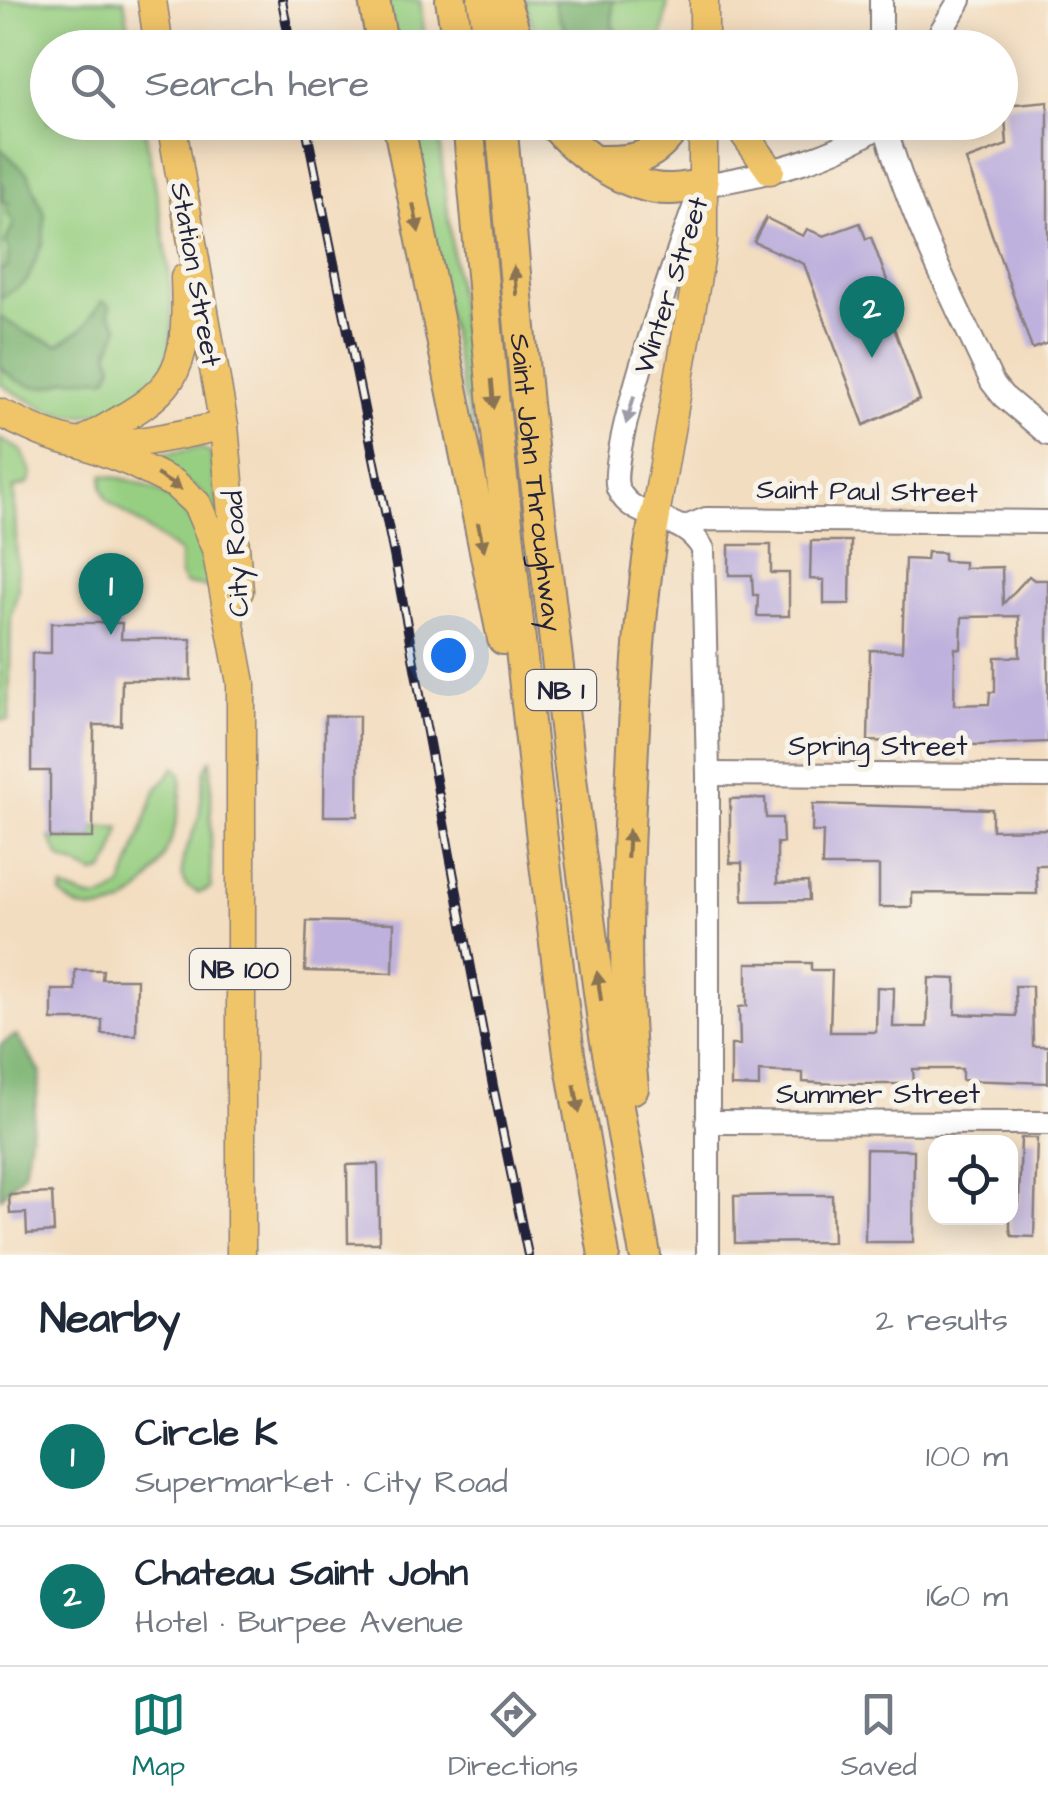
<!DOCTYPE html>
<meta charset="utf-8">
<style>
:root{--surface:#fff;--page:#f2f2f3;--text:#1f2937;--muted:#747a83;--line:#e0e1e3;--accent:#0f766e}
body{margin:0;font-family:"Architects Daughter",sans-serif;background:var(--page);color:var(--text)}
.controls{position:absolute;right:30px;bottom:30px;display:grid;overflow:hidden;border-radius:20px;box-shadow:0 5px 25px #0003}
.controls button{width:90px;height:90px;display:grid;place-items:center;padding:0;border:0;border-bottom:2px solid var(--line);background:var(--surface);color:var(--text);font:50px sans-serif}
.you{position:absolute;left:448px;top:655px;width:35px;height:35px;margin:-25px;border:8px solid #fff;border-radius:50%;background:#1a73e8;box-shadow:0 0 0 15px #1a73e833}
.badge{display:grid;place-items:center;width:65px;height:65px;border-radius:50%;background:var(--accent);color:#fff;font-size:32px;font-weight:700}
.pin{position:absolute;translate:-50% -82px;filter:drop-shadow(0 2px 5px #0008)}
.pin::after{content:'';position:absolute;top:52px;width:35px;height:30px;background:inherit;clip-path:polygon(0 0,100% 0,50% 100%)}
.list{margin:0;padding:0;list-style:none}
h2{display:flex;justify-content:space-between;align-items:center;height:130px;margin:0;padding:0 40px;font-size:42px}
h2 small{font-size:32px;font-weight:400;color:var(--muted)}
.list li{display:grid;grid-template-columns:65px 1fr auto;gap:30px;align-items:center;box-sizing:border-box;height:140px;padding:0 40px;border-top:2px solid var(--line)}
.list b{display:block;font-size:38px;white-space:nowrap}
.list p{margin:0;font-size:32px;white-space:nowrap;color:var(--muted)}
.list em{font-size:32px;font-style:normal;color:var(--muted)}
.icon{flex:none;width:55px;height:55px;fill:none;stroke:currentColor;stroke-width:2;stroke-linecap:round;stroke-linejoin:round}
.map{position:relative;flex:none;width:1048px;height:1255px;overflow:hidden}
.search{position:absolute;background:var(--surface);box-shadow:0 5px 25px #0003;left:30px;right:30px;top:30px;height:110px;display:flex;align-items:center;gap:25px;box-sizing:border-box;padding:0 35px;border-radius:55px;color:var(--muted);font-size:38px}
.sheet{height:410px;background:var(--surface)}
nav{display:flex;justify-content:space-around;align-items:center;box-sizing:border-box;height:140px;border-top:2px solid var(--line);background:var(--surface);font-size:28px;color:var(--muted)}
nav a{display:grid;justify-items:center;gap:5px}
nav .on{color:var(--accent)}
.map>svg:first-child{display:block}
.green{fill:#97cf82;stroke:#5c785e;stroke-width:2.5}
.forest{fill:#79b270;stroke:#4e6a56;stroke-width:2.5}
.building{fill:#beb1dd;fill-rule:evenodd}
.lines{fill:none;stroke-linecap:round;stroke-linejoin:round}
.minor-casing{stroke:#8a807e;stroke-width:26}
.major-casing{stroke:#8a807e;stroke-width:31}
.highway-casing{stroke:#8a807e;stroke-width:34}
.minor{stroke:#fff;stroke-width:22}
.major{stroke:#f0c469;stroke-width:28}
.highway{stroke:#f0c469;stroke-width:30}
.rail-casing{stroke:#22223b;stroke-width:10}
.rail{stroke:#f7f3e8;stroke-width:6;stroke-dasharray:19;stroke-linecap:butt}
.oneway{fill:#897352}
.oneway2{fill:#9c9ca7}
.labels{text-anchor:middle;stroke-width:10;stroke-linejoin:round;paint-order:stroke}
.shield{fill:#f7f3e8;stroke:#62616f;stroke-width:2.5}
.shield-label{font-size:25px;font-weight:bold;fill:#22223b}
.street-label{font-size:28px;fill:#22223b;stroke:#f7f3e8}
</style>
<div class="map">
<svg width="1048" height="1255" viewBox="0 0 1048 1255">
<rect width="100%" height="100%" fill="#f7f3e8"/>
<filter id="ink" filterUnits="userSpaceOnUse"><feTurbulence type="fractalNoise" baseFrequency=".01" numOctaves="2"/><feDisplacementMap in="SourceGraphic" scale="20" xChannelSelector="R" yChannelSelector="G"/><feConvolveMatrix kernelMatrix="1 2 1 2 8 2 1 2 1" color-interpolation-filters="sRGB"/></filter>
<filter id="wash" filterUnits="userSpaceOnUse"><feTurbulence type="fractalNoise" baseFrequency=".0048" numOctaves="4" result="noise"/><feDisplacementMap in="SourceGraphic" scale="40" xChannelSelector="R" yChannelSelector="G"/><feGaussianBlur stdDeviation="2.25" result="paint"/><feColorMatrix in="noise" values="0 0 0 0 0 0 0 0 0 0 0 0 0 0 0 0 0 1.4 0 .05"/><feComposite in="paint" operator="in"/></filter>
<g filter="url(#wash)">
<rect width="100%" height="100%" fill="#f3ddc0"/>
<g class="green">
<path d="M 0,0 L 124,0 L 132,47 L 48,48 L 48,122 L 144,123 C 153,180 186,316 165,365 C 157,384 138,396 121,405 C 73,429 42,408 0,384 Z"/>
<polygon points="384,0 420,0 426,47 393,47"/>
<path d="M 524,0 L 554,0 C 556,21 569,29 575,47 L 539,47 Z"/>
<polygon points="613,0 668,0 661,47 624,47 620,35 612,26"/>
<polygon points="408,123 437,123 479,470"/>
<polygon points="0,439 22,451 32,475 28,484 14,488 18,589 11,616 9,720 0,720"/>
<polygon points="201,448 211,454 220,521 202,493 151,460 151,456"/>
<path d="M 103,475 C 174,485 203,515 210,587 L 185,584 L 180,576 L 180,553 L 107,500 L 102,487 Z"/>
<polygon points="211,759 211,888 199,893 186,886 182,873 183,858 199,817 205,770"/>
<path d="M 175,767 L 181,774 C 185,822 155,911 96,910 C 81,910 71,905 61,894 L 63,888 C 86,898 102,907 123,885 L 156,790 Z"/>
<polygon points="93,827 120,827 112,858 103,872 95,874 60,858 50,838 93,838"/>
</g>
<g class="forest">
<path d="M 554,0 L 613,0 L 612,26 L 620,35 L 624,47 L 575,47 C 569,29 556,21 554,0 Z"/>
<polygon points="0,148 28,174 45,215 43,242 27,281 0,299 0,270 7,267 9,248 5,244 14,222 6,212 8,203 2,201 4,186 0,181"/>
<path d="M 102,301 L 110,305 L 109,313 L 119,327 L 109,351 L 113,366 L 107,378 C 93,378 83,380 68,379 C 44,393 19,388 0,366 L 0,317 L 27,333 L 58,345 L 83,328 Z"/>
<polygon points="16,1035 41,1073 24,1172 0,1198 0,1045"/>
</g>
<g id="blocks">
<g class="building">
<polygon points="1048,101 1048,343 1032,349 966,160 1007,145 1004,105"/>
<polygon points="766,218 803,236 807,229 824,236 860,223 866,239 871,237 899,313 890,317 920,400 864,425 804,264 754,242"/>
<polygon points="811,541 851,541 850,604 824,604 824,580 810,579"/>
<polygon points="729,545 771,545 771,573 789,573 789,616 757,616 758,595 753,595 752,575 729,575"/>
<path d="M 927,552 L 944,553 L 944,561 L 964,562 L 964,568 L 1002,567 L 1003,604 L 1029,576 L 1034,580 L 1048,580 L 1048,742 L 979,745 L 868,741 L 870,650 L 902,651 L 905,559 L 926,560 ZM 1019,616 L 1020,657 L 995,657 L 995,692 L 990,692 L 989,704 L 954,705 L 955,648 L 961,649 L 962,617 Z"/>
<polygon points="51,623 122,623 121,639 191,639 191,680 122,680 121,725 94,725 93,838 50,838 50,771 31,771 32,653 51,653"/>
<polygon points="325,716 359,716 358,816 324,816"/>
<polygon points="765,798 766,818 782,818 783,843 777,843 777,883 808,882 809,900 743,901 742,863 730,863 730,799"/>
<polygon points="813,804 992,809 992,830 1048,829 1048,865 1036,865 1037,894 912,893 912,907 879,907 879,866 822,866 823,832 812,832"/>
<polygon points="307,921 394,923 393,973 305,971"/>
<polygon points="747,963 811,963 811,970 832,970 830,1032 876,1032 877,987 894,988 893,1027 927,1027 929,978 956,979 955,1014 1016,1016 1015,986 1032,986 1033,1046 1048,1046 1048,1083 962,1080 962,1069 913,1069 914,1084 834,1084 803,1082 803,1073 759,1071 759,1087 731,1086 731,1045 740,1045 739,1007 747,1006"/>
<polygon points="75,970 103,970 102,979 137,979 136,1035 102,1034 102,1020 52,1020 52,990 75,990"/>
<polygon points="1021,1138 1037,1138 1034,1237 1012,1236 1010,1229 1010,1203 1019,1203"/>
<polygon points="866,1149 914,1150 913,1242 865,1242"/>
<polygon points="378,1164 379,1243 348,1243 347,1165"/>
<polygon points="52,1193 54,1232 27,1234 26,1213 10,1214 9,1195"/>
<polygon points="784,1195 832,1195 833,1242 735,1243 734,1196"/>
</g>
</g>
</g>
<g filter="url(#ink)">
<use href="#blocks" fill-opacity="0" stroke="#8a807e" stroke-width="2.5"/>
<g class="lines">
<g class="minor-casing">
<g id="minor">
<polyline points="881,0 881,48"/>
<polyline points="931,48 960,0"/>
<path d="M 884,122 C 908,213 953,298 992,382 L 1003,396 L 1048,434"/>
<polyline points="686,527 706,519 1048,522"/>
<polyline points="708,774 1048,776"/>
<polyline points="707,1122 1048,1123"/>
<path d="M 708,1255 L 708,774 L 703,549 C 682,511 634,524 618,489 C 604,458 686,226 703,185 C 762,176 837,157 885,122"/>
</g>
</g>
<g class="major-casing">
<g id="major">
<polyline points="152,0 159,48"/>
<polyline points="704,48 704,0"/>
<polyline points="171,122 224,426 239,591"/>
<polyline points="736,122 770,170"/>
<path d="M 0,413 C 24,424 48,437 74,442 C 122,451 177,434 224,426"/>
<polyline points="80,443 130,462 175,484 197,504 216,549 241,683 241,1255"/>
<path d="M 80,443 C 168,392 190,388 185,278"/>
<polyline points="655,516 703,242 703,122"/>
</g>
</g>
<g class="highway-casing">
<g id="highway">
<polyline points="374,0 383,48"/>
<polyline points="451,0 459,48"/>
<polyline points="483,0 491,48"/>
<polyline points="504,0 520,48"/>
<polyline points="398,122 503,639"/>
<polyline points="468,122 494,405 542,840 569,1054 604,1255"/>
<path id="s1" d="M 501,122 L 527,404 L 578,837 L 605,1036 L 645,1255"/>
<path d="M 552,122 C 577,154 629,191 672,189 C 682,189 693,186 703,185"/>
<path d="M 597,161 C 637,162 656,158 678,122"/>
<path d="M 633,1088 C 622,980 626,875 632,767 C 636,684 640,598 655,516"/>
</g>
</g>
<use href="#minor" class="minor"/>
<use href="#major" class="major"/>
<use href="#highway" class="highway"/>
<g class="rail-casing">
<g id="rail">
<polyline points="282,0 291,48"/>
<polyline points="305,122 394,555 493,1086 528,1255"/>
</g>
</g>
<use href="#rail" class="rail"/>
</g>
<defs><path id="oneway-solid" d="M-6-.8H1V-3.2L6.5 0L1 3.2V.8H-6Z" transform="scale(2.5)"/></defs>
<g class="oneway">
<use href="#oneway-solid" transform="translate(416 218) rotate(79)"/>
<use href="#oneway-solid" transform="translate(515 281) rotate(-95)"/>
<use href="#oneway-solid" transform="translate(493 394) rotate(85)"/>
<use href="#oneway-solid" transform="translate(169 482) rotate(32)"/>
<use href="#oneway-solid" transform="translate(481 537) rotate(78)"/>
<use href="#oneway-solid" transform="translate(628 844) rotate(-87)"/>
<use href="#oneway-solid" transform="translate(599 986) rotate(-98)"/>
<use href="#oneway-solid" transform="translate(577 1099) rotate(80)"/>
</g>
<use class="oneway2" href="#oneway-solid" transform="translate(630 410) rotate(106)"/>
</g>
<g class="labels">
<g class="shield">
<rect x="526" y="670" width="70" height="40" rx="8"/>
<rect x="190" y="949" width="100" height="40" rx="8"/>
</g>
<g class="shield-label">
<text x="561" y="699">NB 1</text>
<text x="240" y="978">NB 100</text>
</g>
<g class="street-label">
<text transform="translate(197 274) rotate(80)" y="10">Station Street</text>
<text transform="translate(670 285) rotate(-72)" y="10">Winter Street</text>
<text dy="10" stroke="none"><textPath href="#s1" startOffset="362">Saint John Throughway</textPath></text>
<text transform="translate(867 490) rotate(1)" y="10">Saint Paul Street</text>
<text transform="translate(235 554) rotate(-93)" y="10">City Road</text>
<text x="878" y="755">Spring Street</text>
<text x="878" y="1103">Summer Street</text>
</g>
</g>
</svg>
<div class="controls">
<button><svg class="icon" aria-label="locate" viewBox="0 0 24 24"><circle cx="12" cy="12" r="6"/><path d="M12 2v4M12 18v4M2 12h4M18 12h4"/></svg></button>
</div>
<div class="you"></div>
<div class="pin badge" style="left:111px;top:635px">1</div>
<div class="pin badge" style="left:872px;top:358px">2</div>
<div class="search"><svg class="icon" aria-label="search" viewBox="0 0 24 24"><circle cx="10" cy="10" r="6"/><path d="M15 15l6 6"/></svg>Search here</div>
</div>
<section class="sheet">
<h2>Nearby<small>2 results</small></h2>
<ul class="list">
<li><span class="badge">1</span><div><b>Circle K</b><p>Supermarket · City Road</p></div><em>100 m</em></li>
<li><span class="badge">2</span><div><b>Chateau Saint John</b><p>Hotel · Burpee Avenue</p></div><em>160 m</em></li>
</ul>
</section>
<nav>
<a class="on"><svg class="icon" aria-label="map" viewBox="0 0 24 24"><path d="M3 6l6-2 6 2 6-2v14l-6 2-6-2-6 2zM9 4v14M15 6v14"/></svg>Map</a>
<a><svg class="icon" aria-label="directions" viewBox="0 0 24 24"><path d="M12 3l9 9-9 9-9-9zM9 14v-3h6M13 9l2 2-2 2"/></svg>Directions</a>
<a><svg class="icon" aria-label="saved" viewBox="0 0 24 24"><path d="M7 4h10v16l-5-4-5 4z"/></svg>Saved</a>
</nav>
